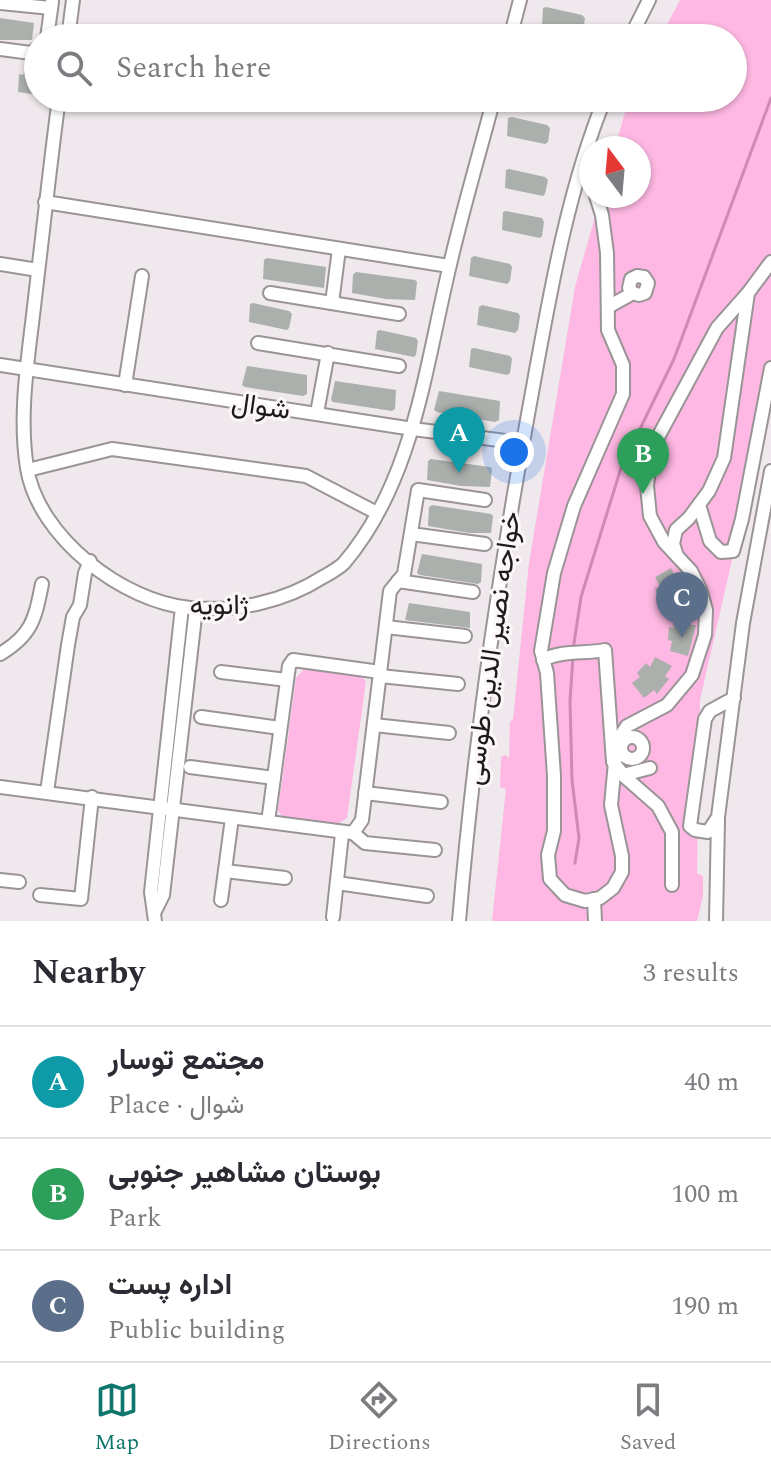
<!DOCTYPE html>
<meta charset="utf-8">
<style>
:root{--surface:#fff;--page:#f7f7f7;--text:#2b2b33;--muted:#7c7c81;--line:#e1e1e2;--accent:#0f766e}
body{margin:0;font-family:Spectral,Vazirmatn,serif;background:var(--page);color:var(--text)}
.compass{position:absolute;left:579px;top:136px;width:72px;height:72px;border-radius:50%;background:var(--surface);box-shadow:0 2px 6px #0004;rotate:344deg}
.you{position:absolute;left:514px;top:452px;width:28px;height:28px;margin:-20px;border:6px solid #fff;border-radius:50%;background:#1a73e8;box-shadow:0 0 0 12px #1a73e833}
.badge{display:grid;place-items:center;width:52px;height:52px;border-radius:50%;background:var(--accent);color:#fff;font-size:26px;font-weight:700}
.pin{position:absolute;translate:-50% -66px;filter:drop-shadow(0 2px 4px #0008)}
.pin::after{content:'';position:absolute;top:42px;width:28px;height:24px;background:inherit;clip-path:polygon(0 0,100% 0,50% 100%)}
.list{margin:0;padding:0;list-style:none}
h2{display:flex;justify-content:space-between;align-items:center;height:104px;margin:0;padding:0 32px;font-size:34px}
h2 small{font-size:26px;font-weight:400;color:var(--muted)}
.list li{display:grid;grid-template-columns:52px 1fr auto;gap:24px;align-items:center;box-sizing:border-box;height:112px;padding:0 32px;border-top:2px solid var(--line)}
.list b{display:block;font-size:30px;white-space:nowrap}
.list p{margin:0;font-size:26px;white-space:nowrap;color:var(--muted)}
.list em{font-size:26px;font-style:normal;color:var(--muted)}
.icon{flex:none;width:44px;height:44px;fill:none;stroke:currentColor;stroke-width:2;stroke-linecap:round;stroke-linejoin:round}
.map{position:relative;flex:none;width:771px;height:921px;overflow:hidden}
.search{position:absolute;background:var(--surface);box-shadow:0 2px 6px #0004;left:24px;right:24px;top:24px;height:88px;display:flex;align-items:center;gap:20px;box-sizing:border-box;padding:0 28px;border-radius:44px;color:var(--muted);font-size:30px}
.sheet{height:440px;background:var(--surface)}
nav{display:flex;justify-content:space-around;align-items:center;box-sizing:border-box;height:112px;border-top:2px solid var(--line);background:var(--surface);font-size:22px;color:var(--muted)}
nav a{display:grid;justify-items:center;gap:4px}
nav .on{color:var(--accent)}
.map>svg:first-child{display:block}
.green{fill:#feb8e3}
.lines{fill:none;stroke-linecap:round;stroke-linejoin:round}
.stream{stroke:#cf89b5;stroke-width:3}
.building{fill:#abb0ac}
.minor-casing{stroke:#9a9497;stroke-width:16}
.minor{stroke:#fff;stroke-width:12}
.labels{text-anchor:middle;stroke-width:6;stroke-linejoin:round;paint-order:stroke}
.street-label{font-size:28px;fill:#1d1a1c;stroke:#fcf5f9}
</style>
<div class="map">
<svg width="771" height="921" viewBox="0 0 771 921">
<rect width="100%" height="100%" fill="#efe8ec"/>
<g class="green">
<polygon points="680,0 771,0 771,389 700,700 697,873 703,876 703,896 697,921 492,921 506,789 500,787 501,757 506,755 509,759 510,722 513,719 529,563 575,287 601,196 639,196 639,148 615,148 629,98 733,98 733,38 660,38"/>
<polygon points="304,669 359,674 366,681 347,818 336,825 284,818 278,811 296,678"/>
</g>
<g class="lines">
<g class="stream">
<polyline points="573,650 581,597 621,468 674,359 771,98"/>
<polyline points="573,657 570,701 572,780 579,838 575,863"/>
</g>
</g>
<g class="building">
<polygon points="546,7 582,15 585,18 583,32 580,34 542,26 543,8"/>
<polygon points="0,18 34,23 32,40 0,40"/>
<polygon points="24,73 38,74 38,95 18,92 19,74 23,75"/>
<polygon points="512,117 547,125 550,128 548,142 545,144 507,136 508,118"/>
<polygon points="509,169 545,177 548,180 545,194 543,196 505,188 506,170"/>
<polygon points="506,211 542,218 544,222 542,236 540,238 502,230 503,212"/>
<polygon points="474,256 510,264 512,267 510,281 507,284 469,276 471,258"/>
<polygon points="267,258 326,267 324,288 263,279 264,260"/>
<polygon points="356,272 415,280 417,282 415,300 386,299 352,293 353,275"/>
<polygon points="253,303 289,311 292,314 289,328 287,330 249,322 250,304"/>
<polygon points="482,305 518,313 520,316 518,330 515,333 477,325 479,307"/>
<polygon points="380,330 416,338 418,341 416,355 414,357 375,349 377,331"/>
<polygon points="474,348 510,356 512,359 510,373 507,375 469,367 471,349"/>
<polygon points="247,366 307,375 307,394 303,396 245,387 242,385"/>
<polygon points="335,381 396,390 395,409 392,411 333,402 331,400"/>
<polygon points="439,391 500,401 499,420 495,422 437,412 434,410"/>
<polygon points="431,459 490,467 492,469 490,487 461,486 427,480 428,461"/>
<polygon points="432,505 491,514 493,516 491,533 469,533 428,526 429,507"/>
<polygon points="422,554 482,564 481,582 478,584 420,575 417,573"/>
<polygon points="671,568 676,578 680,576 687,595 683,595 685,615 691,614 691,625 696,625 688,656 670,651 672,641 668,640 669,627 674,628 671,610 665,611 664,600 659,600 655,588 660,587 655,577"/>
<polygon points="409,603 470,612 470,628 405,620"/>
<polygon points="655,657 672,666 665,676 669,679 657,694 654,690 644,698 632,683 640,677 637,673 646,663 650,667"/>
</g>
<g class="lines">
<g class="minor-casing">
<g id="minor">
<polyline points="0,3 51,8"/>
<polyline points="47,38 52,2"/>
<polyline points="68,38 73,0"/>
<polyline points="510,38 520,0"/>
<polyline points="630,38 649,0"/>
<polyline points="0,49 31,53 38,48"/>
<path d="M 59,98 C 50,165 43,232 35,298 C 29,354 18,412 27,468 C 38,537 123,602 190,608 C 236,612 284,602 323,577 C 330,573 338,569 344,563 C 413,482 425,369 449,269 C 462,212 479,155 494,98"/>
<polyline points="584,159 591,181"/>
<polyline points="596,196 602,215 607,253 608,330 623,365 623,394 574,506 554,573 541,651 547,673 554,776 554,831 548,855 550,879 565,895 585,901 600,898 613,888 622,872 622,856 611,805 617,741 627,726 667,705 692,675 705,635 706,610 700,589 691,571 664,542 650,516 647,486 650,460 657,439 717,328 748,293 771,262"/>
<polyline points="45,202 449,266"/>
<polyline points="0,264 38,270"/>
<polyline points="270,293 399,314"/>
<polyline points="332,303 339,249"/>
<polyline points="608,307 633,293 639,295 645,293 648,283 644,277 637,276 631,279 629,288 633,293"/>
<polyline points="258,343 399,366"/>
<polyline points="0,365 413,429 522,443"/>
<polyline points="125,385 142,276"/>
<polyline points="317,413 328,353"/>
<polyline points="28,470 112,449 306,476 377,513"/>
<polyline points="699,505 710,541 721,552 733,551 742,519 771,368"/>
<polyline points="411,534 485,544"/>
<polyline points="677,556 673,544 676,530 689,518 709,491 724,458 748,293"/>
<polyline points="398,581 473,592"/>
<polyline points="386,627 465,636"/>
<path d="M 0,654 C 32,635 35,619 42,584"/>
<path d="M 543,660 C 561,650 585,654 605,650 L 613,762 L 625,777 L 658,806 L 672,832 L 672,885"/>
<polyline points="221,672 287,680"/>
<polyline points="380,676 458,684"/>
<polyline points="734,698 710,711 705,719 690,826 695,830 708,832 718,817 743,623 771,471"/>
<polyline points="201,717 280,728"/>
<polyline points="374,725 449,733"/>
<circle cx="632" cy="748" r="11"/>
<polyline points="190,767 274,778"/>
<polyline points="623,775 650,768"/>
<polyline points="0,787 353,833 362,820 390,591 404,574 418,490 485,500"/>
<polyline points="47,792 68,645 73,617 80,605 85,573 90,561"/>
<polyline points="365,793 441,802"/>
<polyline points="268,822 289,666 293,660 380,672"/>
<polyline points="353,833 365,843 435,850"/>
<polyline points="225,871 285,878"/>
<polyline points="0,880 19,882"/>
<polyline points="337,883 427,896"/>
<polyline points="40,895 81,899 92,797"/>
<polyline points="594,899 595,921"/>
<polyline points="221,900 232,818"/>
<polyline points="155,911 163,895 196,608"/>
<polyline points="333,917 342,834"/>
<polyline points="155,921 151,892 182,607"/>
<path d="M 459,921 C 474,745 499,571 531,398 C 549,299 567,191 605,98"/>
<polyline points="716,921 718,820"/>
</g>
</g>
<use href="#minor" class="minor"/>
</g>
<g class="labels">
<g class="street-label">
<text transform="translate(261 405) rotate(8)" y="10">شوال</text>
<text transform="translate(219 604) rotate(-1)" y="10">ژانویه</text>
<text transform="translate(491 648) rotate(-82)" y="10">خواجه نصیر الدین طوسی</text>
</g>
</g>
</svg>
<svg class="compass" viewBox="-18 -18 36 36"><path d="M0-13l5 13h-10z" fill="#e53935"/><path d="M0 13l5-13h-10z" fill="#7c7c81"/></svg>
<div class="you"></div>
<div class="pin badge" style="left:459px;top:473px;background:#0f9aa8">A</div>
<div class="pin badge" style="left:643px;top:494px;background:#2e9e5b">B</div>
<div class="pin badge" style="left:682px;top:638px;background:#5c6f8a">C</div>
<div class="search"><svg class="icon" aria-label="search" viewBox="0 0 24 24"><circle cx="10" cy="10" r="6"/><path d="M15 15l6 6"/></svg>Search here</div>
</div>
<section class="sheet">
<h2>Nearby<small>3 results</small></h2>
<ul class="list">
<li><span class="badge" style="background:#0f9aa8">A</span><div><b>مجتمع توسار</b><p>Place · شوال</p></div><em>40 m</em></li>
<li><span class="badge" style="background:#2e9e5b">B</span><div><b>بوستان مشاهیر جنوبی</b><p>Park</p></div><em>100 m</em></li>
<li><span class="badge" style="background:#5c6f8a">C</span><div><b>اداره پست</b><p>Public building</p></div><em>190 m</em></li>
</ul>
</section>
<nav>
<a class="on"><svg class="icon" aria-label="map" viewBox="0 0 24 24"><path d="M3 6l6-2 6 2 6-2v14l-6 2-6-2-6 2zM9 4v14M15 6v14"/></svg>Map</a>
<a><svg class="icon" aria-label="directions" viewBox="0 0 24 24"><path d="M12 3l9 9-9 9-9-9zM9 14v-3h6M13 9l2 2-2 2"/></svg>Directions</a>
<a><svg class="icon" aria-label="saved" viewBox="0 0 24 24"><path d="M7 4h10v16l-5-4-5 4z"/></svg>Saved</a>
</nav>
